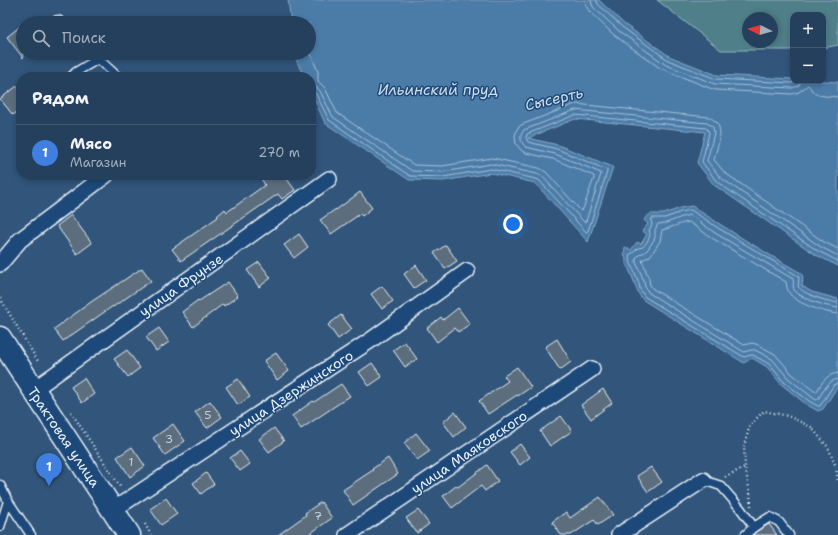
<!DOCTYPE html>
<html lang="ru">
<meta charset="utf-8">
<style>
:root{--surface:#25405c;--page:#314b65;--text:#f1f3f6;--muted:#a3afbb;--line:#425972;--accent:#ffd166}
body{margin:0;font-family:"Shantell Sans",sans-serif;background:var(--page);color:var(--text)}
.controls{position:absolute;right:12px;top:12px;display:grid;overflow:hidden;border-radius:8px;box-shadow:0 2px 6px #0003}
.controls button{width:36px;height:36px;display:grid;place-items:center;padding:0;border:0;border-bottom:1px solid var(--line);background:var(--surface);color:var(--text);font:20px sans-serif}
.compass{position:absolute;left:742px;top:12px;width:36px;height:36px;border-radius:50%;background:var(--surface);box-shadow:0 2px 6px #0003;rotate:275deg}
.you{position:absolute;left:513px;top:224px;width:14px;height:14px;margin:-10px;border:3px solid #fff;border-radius:50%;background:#1a73e8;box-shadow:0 0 0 6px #1a73e833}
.badge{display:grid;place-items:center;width:26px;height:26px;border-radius:50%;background:var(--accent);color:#fff;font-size:13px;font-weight:700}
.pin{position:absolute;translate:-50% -33px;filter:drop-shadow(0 1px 2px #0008)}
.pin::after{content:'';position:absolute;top:21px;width:14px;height:12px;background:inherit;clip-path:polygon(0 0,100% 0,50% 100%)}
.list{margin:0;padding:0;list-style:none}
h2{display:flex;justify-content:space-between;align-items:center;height:52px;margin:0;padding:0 16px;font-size:17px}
h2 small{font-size:13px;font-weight:400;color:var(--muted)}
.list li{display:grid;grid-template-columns:26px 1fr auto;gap:12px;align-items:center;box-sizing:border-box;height:56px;padding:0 16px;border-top:1px solid var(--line)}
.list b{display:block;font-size:15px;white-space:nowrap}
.list p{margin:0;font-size:13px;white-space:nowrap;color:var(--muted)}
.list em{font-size:13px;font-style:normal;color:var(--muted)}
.icon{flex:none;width:22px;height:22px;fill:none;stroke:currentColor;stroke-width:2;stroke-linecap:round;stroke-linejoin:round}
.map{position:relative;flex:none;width:838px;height:535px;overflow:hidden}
.search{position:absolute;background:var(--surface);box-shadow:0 2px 6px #0003;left:16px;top:16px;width:300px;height:44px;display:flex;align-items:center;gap:10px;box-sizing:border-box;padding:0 14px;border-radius:22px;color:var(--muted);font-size:15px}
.panel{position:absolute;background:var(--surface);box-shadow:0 2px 6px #0003;left:16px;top:72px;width:300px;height:108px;border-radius:16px}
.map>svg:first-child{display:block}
.green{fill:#507f89;stroke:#9cb8c0;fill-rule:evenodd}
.water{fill:#4b7ba8;stroke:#8aaac8}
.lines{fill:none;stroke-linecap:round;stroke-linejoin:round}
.shore{stroke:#a9c2d8;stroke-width:1}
.building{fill:#5c6e7d;stroke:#e8f1f8}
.lane-casing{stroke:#e8f1f8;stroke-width:11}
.street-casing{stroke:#e8f1f8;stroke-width:18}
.primary-casing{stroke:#e8f1f8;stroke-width:25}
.path{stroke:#e8f1f8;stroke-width:2.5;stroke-dasharray:1 3;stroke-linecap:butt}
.lane{stroke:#1f4a7a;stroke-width:8}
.street{stroke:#1f4a7a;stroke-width:15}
.primary{stroke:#1f4a7a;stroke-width:22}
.labels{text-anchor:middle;stroke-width:3;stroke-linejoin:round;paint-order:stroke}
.number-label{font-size:12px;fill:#c5d0d9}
.street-label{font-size:14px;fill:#e8f1f8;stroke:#1f4a7a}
.water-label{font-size:15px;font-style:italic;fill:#d0dfec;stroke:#1f4a7a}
</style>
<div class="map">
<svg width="838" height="535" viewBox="0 0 838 535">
<rect width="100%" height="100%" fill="#31557b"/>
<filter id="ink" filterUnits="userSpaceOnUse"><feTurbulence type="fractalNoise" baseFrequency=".025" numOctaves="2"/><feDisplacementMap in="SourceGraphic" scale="8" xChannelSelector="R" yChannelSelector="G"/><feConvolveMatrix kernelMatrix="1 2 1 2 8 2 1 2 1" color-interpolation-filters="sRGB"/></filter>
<g filter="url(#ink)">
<path class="green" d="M 657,0 L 838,0 L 838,45 L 823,48 L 823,15 L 793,15 L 793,50 L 721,50 ZM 748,18 L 772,18 L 772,42 L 748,42 Z"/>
<g class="water">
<polygon points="288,0 599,0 624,24 669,56 717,75 793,79 793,81 823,81 838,82 838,266 816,255 714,185 697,163 705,132 575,119 528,138 558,145 613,167 588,242 535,183 491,173 443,181 409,180 325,123 311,92 311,77 304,77 295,57 295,53 309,53 309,23 291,23"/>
<path d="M 692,206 C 728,230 764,252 801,273 L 803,277 L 802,286 L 812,292 L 838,299 L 838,386 L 823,409 L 818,411 L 807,405 L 781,384 L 767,367 L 752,358 L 744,363 L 643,300 C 635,290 635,281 629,270 C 628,266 627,267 626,264 C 626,259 626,258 624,255 L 625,247 L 631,250 L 637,242 L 641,244 L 647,234 L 642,231 L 648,224 L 644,220 L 646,217 L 651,214 L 664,214 L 680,208 Z"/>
</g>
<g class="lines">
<g class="shore">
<path d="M 585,0 L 586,5 L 589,11 L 614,35 L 660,68 L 712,89 L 716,90 L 792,94 L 799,92 L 808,85 C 810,87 812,91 814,93 C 821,97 831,96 838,97"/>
<polyline points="591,0 592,5 594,8 619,31 666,65 715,84 792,88 798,86 802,81"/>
<polyline points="596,0 598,4 622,27 668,60 716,79 792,83 796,81"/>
<path d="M 309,49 L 318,72 L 318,81 L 325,88 L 337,113 L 414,165 L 442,166 L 492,158 L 539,168 L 546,172 L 581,211 L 583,209 L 594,178 L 594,176 L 553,159 L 526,153 L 521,150 L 516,144 L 515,136 L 517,129 L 521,125 L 570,106 L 575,104 L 709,117 C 728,126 717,145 714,160 L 725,173 L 824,242 L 838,249"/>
<path d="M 311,86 L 316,87 L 320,91 L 333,117 L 412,171 L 443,172 L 491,164 L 537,174 L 542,176 L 584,222 L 586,221 L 601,174 L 601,173 L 555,154 L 526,147 C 520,142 519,136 524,130 L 575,110 L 707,123 L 713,127 L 714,133 L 707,161 L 721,178 L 821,247 L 838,256"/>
<polyline points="311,92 314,92 316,94 329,120 410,176 443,177 491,169 536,179 539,180 586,232 588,231 607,172 607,170 557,149 528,142 526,138 527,134 575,115 706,128 708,130 709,133 702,162 717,182 818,251 838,261"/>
<path d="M 838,303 C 827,301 803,295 798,286 L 799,278 L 798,276 L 718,228 L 691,210 L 681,212 L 665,218 L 652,218 L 651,220 L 652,225 L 649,230 C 652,236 647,242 643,247 L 638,248 L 634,252 L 629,255 L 631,264 L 633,268 L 639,283 L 640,289 L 645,297 L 744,357 L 751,355 L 753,355 L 769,364 L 784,382 L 809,401 L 818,406 L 820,406 L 833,386 L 835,384 L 838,384"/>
<path d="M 838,308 C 828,307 802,299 795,291 C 792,288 794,283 793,279 L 715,233 L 690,215 L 682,217 L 666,223 L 658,224 L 655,230 L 655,238 L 648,249 L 645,252 L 640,254 L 636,258 L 636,262 L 644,281 L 645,287 L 649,293 L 744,352 L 751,350 L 755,350 L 772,359 L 788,378 L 812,397 L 816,400 L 818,399 C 823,392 828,380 838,379"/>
<path d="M 838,314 C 826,313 797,304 790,294 C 787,291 787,286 786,282 L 712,238 L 689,222 C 680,223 671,228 662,230 L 660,241 L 653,252 L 650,256 L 642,260 L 649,279 L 650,285 L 653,289 L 744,345 L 752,343 L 756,344 L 775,354 L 792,374 L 814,391 L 817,391 C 822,382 827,374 838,373"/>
</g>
</g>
<g class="building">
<polygon points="23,24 23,58 7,37"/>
<polygon points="17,86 21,92 21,109 13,115 0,99"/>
<polygon points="259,175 284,175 295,190 282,199 278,194 181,261 172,249 218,217 217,216 225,209 227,212 265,185"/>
<polygon points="360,192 372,208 362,216 360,214 331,234 320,220 336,209 336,210"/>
<polygon points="71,215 92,243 77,254 57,226"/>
<polygon points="299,234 308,247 294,258 284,245"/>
<polygon points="446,245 457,261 445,269 434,253"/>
<polygon points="259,262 271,278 259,287 247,270"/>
<polygon points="416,265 426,280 414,288 404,274"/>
<polygon points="142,268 151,281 113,307 113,306 63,341 54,329 91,302"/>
<polygon points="228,282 238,296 224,306 223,304 193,327 182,312 198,300 199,301"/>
<polygon points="382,286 393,301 382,309 371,294"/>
<polygon points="458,308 470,324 458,332 455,328 437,342 427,328 441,317 443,320"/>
<polygon points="341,315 352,329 338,339 328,325"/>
<polygon points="159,328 169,342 156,351 146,337"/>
<polygon points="557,339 571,362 560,370 545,347"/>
<polygon points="405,342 417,359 405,367 393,350"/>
<polygon points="127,350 140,368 128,377 114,359"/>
<polygon points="276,353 289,371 277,380 264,361"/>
<polygon points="372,363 382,377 369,386 359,372"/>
<polygon points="517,367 531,387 518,396 517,395 488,414 479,401 508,381 504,376"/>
<polygon points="84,378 94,394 82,403 71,387"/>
<polygon points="238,379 250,397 238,405 226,387"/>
<polygon points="341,384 350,396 301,429 292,416 313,401 314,402"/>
<polygon points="603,389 612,403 591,419 581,405"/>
<polygon points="210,401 222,417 207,428 195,412"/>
<polygon points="455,412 466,427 454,437 443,422"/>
<polygon points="561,416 572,431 550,446 540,431"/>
<polygon points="173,424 185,441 165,455 153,438"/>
<polygon points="274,428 284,441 269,452 259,439"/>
<polygon points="416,433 430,451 417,460 404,443"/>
<polygon points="520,444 530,457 520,465 510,452"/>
<polygon points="132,447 145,466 130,477 117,457"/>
<polygon points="240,451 250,464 240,471 230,458"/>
<polygon points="388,458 398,474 353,505 343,490 373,470 372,469"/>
<polygon points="487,465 498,481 485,491 481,486 452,508 443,496 456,486 458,487"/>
<polygon points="651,467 662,482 648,492 637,476"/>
<polygon points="206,473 214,484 201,494 193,483"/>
<polygon points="600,497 613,515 598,525 594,520 571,535 561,535 552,522 566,512 570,518"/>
<polygon points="166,498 177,514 161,525 150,509"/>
<polygon points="321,502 332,518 308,535 278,535 306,515 305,513"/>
<polygon points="418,510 429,524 417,533 406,518"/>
<polygon points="769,524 777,535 753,535 757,531"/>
</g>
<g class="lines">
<g class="lane-casing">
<g id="lane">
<polyline points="50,23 58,20 62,23"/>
<polyline points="92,53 118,77"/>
<polyline points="71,77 76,72 98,59"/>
<polyline points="703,480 721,486 740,508 754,527"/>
<polyline points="0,485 8,501 31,535"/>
<polyline points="0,527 8,501"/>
<polyline points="745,535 754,527 770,517 779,522 789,535"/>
</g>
</g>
<g class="street-casing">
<g id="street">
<polyline points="0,264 20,240 106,175"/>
<polyline points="33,390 329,179"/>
<polyline points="113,510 371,340 467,271"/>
<polyline points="347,535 592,369"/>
<polyline points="619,535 703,480"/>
</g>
</g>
<g class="primary-casing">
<polyline id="primary" points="0,338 129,535"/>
</g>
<g class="path">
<polyline points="0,298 39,363"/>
<polyline points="71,412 121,488"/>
<polyline points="725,477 745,467"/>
<polyline points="751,506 750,493 745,467 744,446 750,425 764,411 788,416 811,427 828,447 836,467 838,482"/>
<polyline points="145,524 151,535"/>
</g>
<use href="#lane" class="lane"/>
<use href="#street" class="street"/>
<use href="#primary" class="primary"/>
</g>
</g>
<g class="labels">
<g class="number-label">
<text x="208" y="419">5</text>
<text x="169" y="443">3</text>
<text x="131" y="466">1</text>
<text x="318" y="520">7</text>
</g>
<g class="street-label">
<text transform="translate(181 285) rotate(-35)" y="5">улица Фрунзе</text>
<text transform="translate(291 393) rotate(-33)" y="5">улица Дзержинского</text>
<text transform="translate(64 437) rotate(56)" y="5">Трактовая улица</text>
<text transform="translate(469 452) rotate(-34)" y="5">улица Маяковского</text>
</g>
<g class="water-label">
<text x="438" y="95">Ильинский пруд</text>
<text transform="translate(554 99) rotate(-13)" y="5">Сысерть</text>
</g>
</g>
</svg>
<div class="controls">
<button>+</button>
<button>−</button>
</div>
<svg class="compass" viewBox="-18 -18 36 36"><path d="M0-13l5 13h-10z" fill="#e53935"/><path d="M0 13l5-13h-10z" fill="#a3afbb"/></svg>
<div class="you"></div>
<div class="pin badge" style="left:49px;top:486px;background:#3f7fe0">1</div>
<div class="search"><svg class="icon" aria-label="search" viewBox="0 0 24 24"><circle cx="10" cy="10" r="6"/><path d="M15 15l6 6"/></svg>Поиск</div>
<section class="panel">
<h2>Рядом<small></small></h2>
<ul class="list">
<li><span class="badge" style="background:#3f7fe0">1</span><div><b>Мясо</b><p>Магазин</p></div><em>270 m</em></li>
</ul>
</section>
</div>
